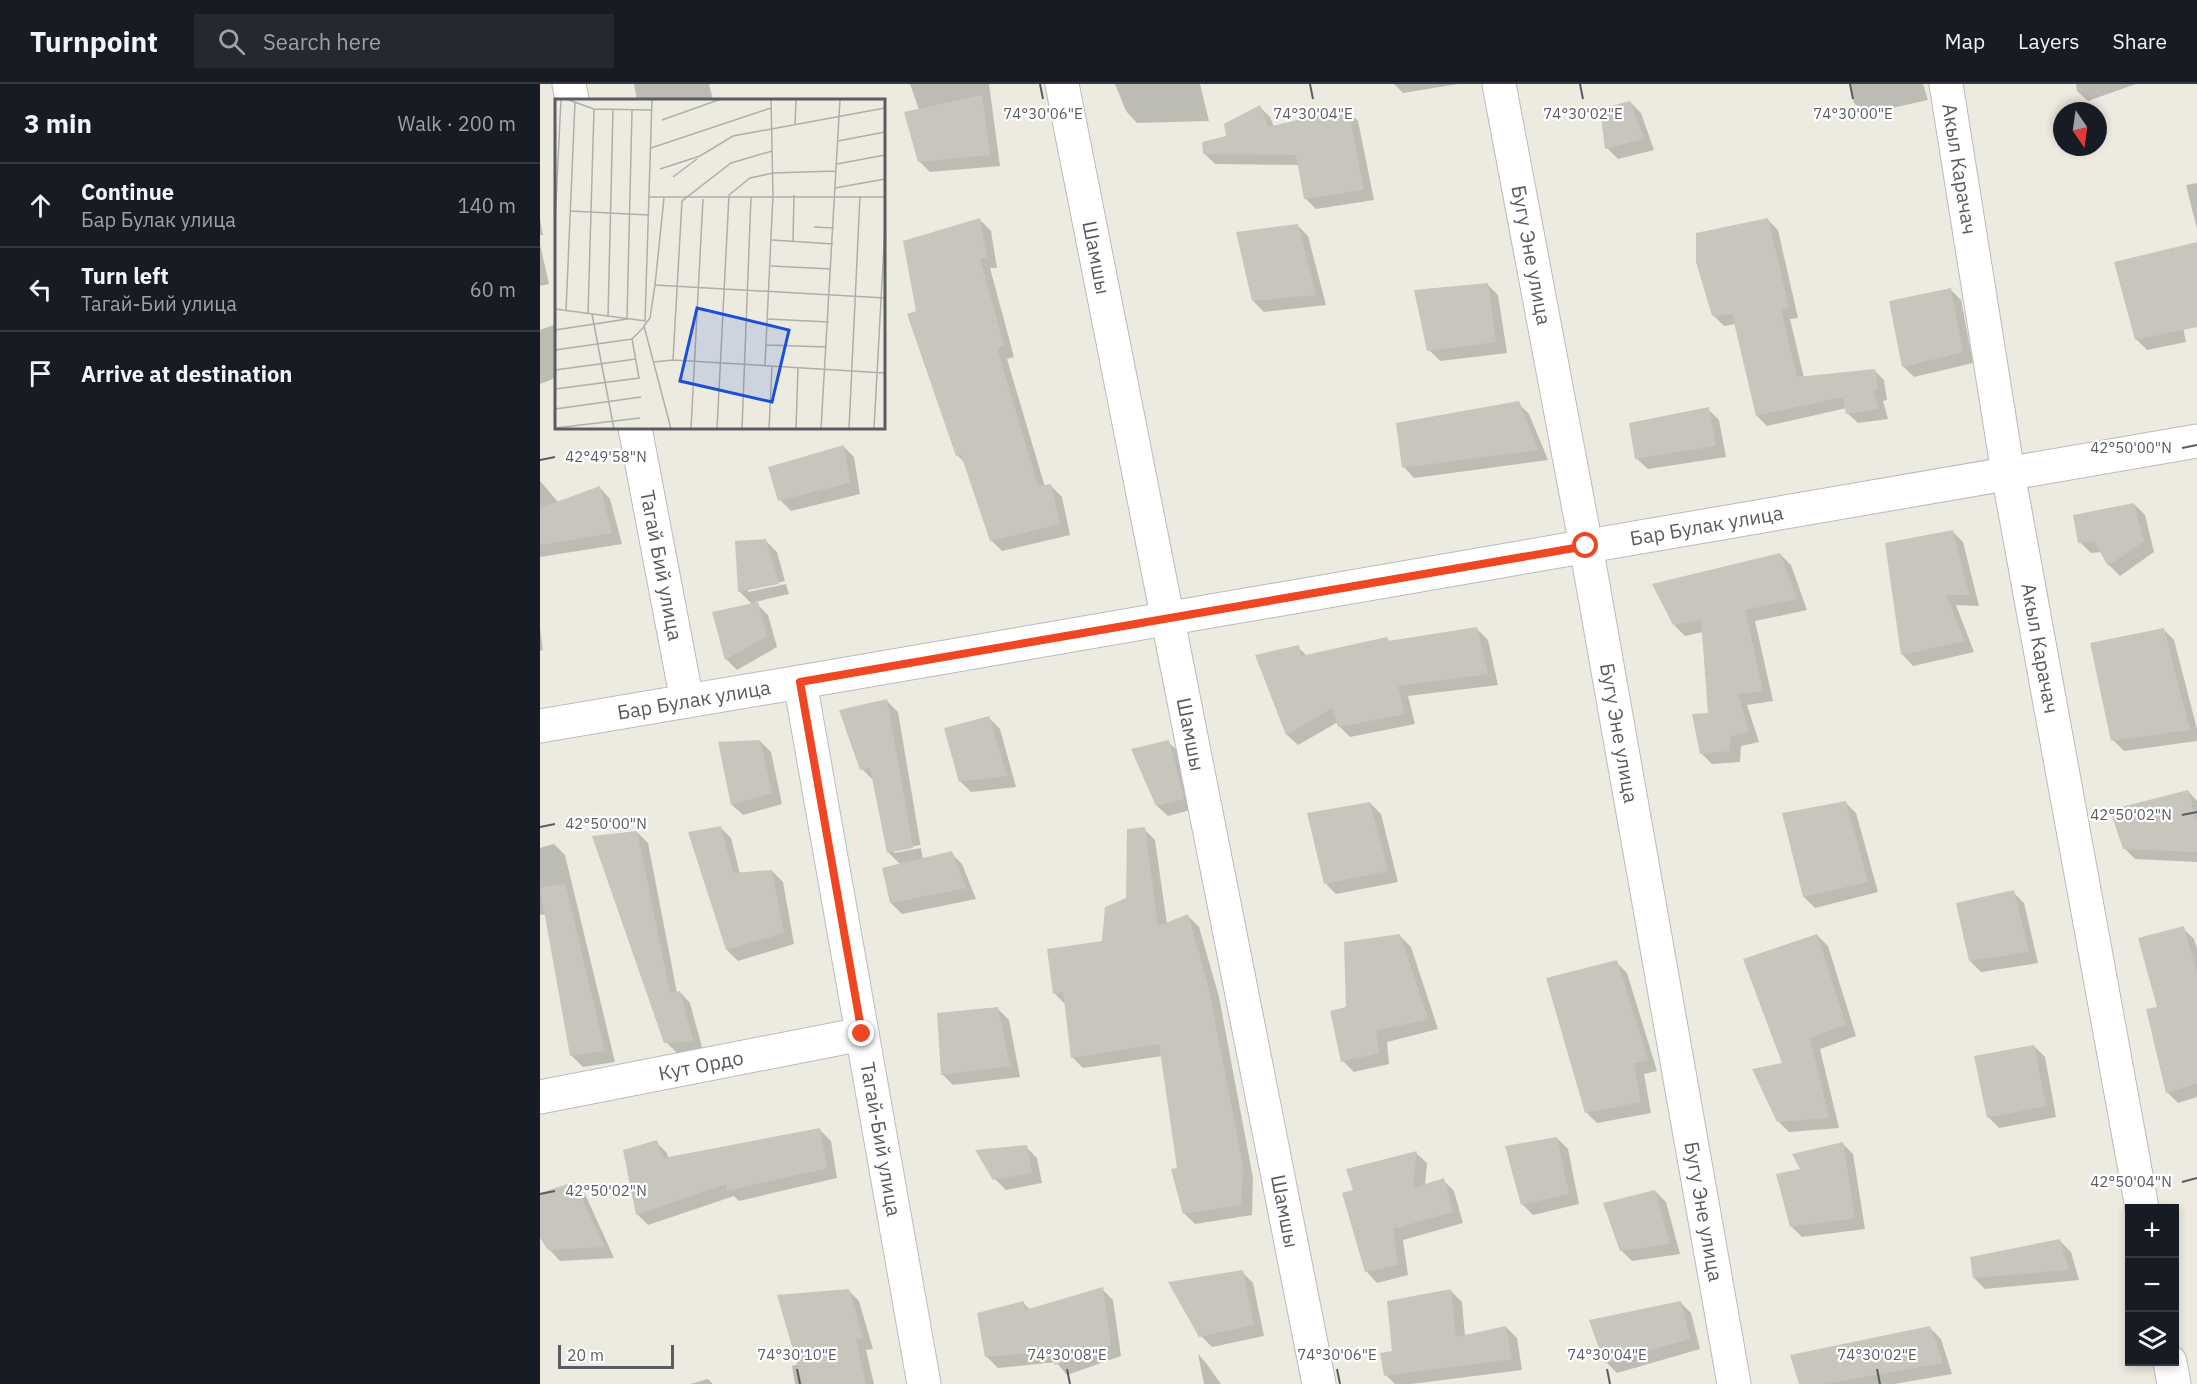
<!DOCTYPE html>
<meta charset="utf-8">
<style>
:root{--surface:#171b24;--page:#242831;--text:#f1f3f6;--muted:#9ea1a6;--line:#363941}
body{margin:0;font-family:"IBM Plex Sans",sans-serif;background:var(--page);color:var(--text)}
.controls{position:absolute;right:18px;bottom:18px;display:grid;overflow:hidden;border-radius:0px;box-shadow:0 3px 9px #0003}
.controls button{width:54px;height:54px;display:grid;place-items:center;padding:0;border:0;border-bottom:2px solid var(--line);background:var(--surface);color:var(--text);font:30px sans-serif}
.compass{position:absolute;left:1513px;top:18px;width:54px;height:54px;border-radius:50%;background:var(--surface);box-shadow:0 3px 9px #0003;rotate:167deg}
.scale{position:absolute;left:18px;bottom:15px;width:116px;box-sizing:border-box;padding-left:6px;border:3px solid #595c62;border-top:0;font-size:16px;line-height:21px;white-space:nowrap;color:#595c62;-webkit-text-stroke:4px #fff;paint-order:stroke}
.stop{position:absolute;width:18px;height:18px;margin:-14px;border:4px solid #f14622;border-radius:50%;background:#fff}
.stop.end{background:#f14622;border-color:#fff;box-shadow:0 2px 6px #0008}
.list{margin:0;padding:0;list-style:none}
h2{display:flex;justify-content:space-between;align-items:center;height:78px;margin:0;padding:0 24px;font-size:26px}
h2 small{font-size:20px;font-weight:400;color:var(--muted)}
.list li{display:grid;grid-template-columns:39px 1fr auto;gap:18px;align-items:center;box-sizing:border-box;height:84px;padding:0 24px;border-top:2px solid var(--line)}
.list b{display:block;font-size:22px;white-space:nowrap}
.list p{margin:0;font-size:20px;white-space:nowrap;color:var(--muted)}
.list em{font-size:20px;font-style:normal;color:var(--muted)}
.icon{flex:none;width:33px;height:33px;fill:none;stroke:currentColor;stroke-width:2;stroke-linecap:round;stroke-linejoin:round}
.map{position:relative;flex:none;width:1657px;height:1300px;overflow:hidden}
header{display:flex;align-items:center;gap:36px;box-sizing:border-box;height:84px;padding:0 30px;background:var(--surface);border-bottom:2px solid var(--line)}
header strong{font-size:28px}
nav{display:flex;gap:33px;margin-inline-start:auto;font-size:21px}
.search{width:420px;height:54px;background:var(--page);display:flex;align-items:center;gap:15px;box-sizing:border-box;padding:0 21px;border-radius:0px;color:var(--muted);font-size:22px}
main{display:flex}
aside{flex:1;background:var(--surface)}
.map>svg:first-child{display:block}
.shadow{fill:#0003;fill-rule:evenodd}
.building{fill:#c8c5bd}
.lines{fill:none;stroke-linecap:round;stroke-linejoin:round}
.street-casing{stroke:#b8bac0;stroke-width:35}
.secondary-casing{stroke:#b9bcc3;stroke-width:35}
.street{stroke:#fff;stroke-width:33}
.secondary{stroke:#fff;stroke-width:33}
.route{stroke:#f14622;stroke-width:8}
.ticks{fill:none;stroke:#595c62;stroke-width:2}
.labels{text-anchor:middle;stroke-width:4.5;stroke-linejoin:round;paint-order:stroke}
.street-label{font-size:20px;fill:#595c62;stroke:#fff}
.inset-road{fill:none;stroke:#aeaeaa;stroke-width:1.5}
.view{fill:#1d4ed8;fill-opacity:0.15;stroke:#1d4ed8;stroke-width:3}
.inset-edge{fill:none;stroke:#595c62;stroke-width:3}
.ticks-label{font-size:15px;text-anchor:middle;fill:#595c62;stroke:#fff;stroke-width:4.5;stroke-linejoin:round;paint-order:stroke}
</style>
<header>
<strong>Turnpoint</strong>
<div class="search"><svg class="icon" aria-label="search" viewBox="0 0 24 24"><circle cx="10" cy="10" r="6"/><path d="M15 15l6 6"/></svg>Search here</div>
<nav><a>Map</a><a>Layers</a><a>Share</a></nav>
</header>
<main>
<aside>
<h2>3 min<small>Walk · 200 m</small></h2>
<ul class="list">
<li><svg class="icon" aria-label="ahead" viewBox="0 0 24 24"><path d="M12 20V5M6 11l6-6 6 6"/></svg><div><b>Continue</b><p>Бар Булак улица</p></div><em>140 m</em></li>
<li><svg class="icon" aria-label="left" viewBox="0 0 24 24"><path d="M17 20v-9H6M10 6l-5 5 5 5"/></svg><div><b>Turn left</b><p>Тагай-Бий улица</p></div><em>60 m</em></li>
<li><svg class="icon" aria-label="arrive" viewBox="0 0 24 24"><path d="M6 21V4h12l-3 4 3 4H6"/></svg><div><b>Arrive at destination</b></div></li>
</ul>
</aside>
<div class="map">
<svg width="1657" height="1300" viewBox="0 0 1657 1300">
<rect width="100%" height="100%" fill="#edebe0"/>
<g class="shadow">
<polygon points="94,0 169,0 173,16 97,16"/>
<polygon points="370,0 449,0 460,82 390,88 379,77 379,26"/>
<polygon points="575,0 660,0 669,37 597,39 586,27"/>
<polygon points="854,0 918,0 863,9"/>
<polygon points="1309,0 1383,0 1388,16 1325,30 1314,19"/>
<polygon points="1536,0 1596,0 1548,17 1537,7"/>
<polygon points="1090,18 1101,29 1114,66 1078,75 1067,64"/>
<polygon points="720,23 730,33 734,43 807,26 818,37 834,116 776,125 765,114 759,81 675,80 664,69 688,54"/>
<polygon points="1657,99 1657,145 1646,101"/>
<polygon points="0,135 3,151 0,151"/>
<polygon points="440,136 451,147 457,184 450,184 474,273 467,275 505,403 511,402 522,413 530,451 462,467 451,456 425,379 417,371 377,228"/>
<polygon points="1228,136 1238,146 1258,234 1250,235 1264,294 1334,286 1344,296 1347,316 1343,317 1348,335 1318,339 1307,329 1307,324 1227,342 1217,332 1196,240 1184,242 1173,231"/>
<polygon points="757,141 768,152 786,221 724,228 713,217"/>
<polygon points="0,160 9,200 0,202"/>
<polygon points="1630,180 1646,258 1607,266 1596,255"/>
<polygon points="947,200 958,211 967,269 900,277 889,266"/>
<polygon points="1411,206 1421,216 1433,279 1374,293 1363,282"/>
<polygon points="16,240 16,294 0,300 0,246"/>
<polygon points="978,319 989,330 1008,376 874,394 864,383"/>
<polygon points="1168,325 1179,336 1186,373 1108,385 1097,375"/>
<polygon points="303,362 314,373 320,410 251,427 240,416"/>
<polygon points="0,397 19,419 60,404 70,415 82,460 0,473"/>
<polygon points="1594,420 1605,431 1614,468 1580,492 1569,481 1562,468 1551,469 1540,458"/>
<polygon points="1412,447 1423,458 1439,522 1416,521 1434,568 1373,582 1363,571 1346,460"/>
<polygon points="226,457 237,468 245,497 208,505 208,508 246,500 249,510 215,518 228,531 237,563 197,586 186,575 174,529 213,521 200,508 197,458"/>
<polygon points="1240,470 1251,481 1267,526 1215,537 1233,617 1207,621 1219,658 1201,662 1200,678 1172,680 1161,669 1170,630 1163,548 1145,552 1134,541"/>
<polygon points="0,544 3,566 0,567"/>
<polygon points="937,545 948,556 958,601 868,612 875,640 810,653 799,642 798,638 758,661 747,651 717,572 758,563 767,572 847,554 850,558"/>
<polygon points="1623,545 1634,556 1657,645 1657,657 1584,667 1573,656"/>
<path d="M 347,617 L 358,628 L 383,776 L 411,769 L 422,780 L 436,815 L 362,830 L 351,819 L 361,781 L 348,768 L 333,696 L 322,685 ZM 380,761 L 381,764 L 354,769 L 354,766 Z"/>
<polygon points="449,634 460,645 476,703 431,708 420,697"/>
<polygon points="220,657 231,668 242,720 203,731 192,721 180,660"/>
<polygon points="628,658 639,668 654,725 628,732 617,722"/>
<polygon points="1648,707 1657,717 1657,778 1595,775 1584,764"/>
<polygon points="1305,718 1316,729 1338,808 1275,824 1264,813"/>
<polygon points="830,719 841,730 858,798 796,810 786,800"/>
<polygon points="180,743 191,754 200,790 232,787 243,798 254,860 198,877 187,866 150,749"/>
<polygon points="604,745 615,756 627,840 648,832 659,843 679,913 713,1094 712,1131 655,1140 644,1129 622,972 543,984 532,973 526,921 515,910 509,866 563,858 587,815"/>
<polygon points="97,748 108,759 137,909 140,908 150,919 163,967 137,969 126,958"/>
<polygon points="14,760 25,771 75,978 43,983 32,972 6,830 0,831 0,764"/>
<polygon points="1473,808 1484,819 1498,879 1441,888 1430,877"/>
<polygon points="1643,844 1654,855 1657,864 1657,1013 1638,1019 1627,1008"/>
<polygon points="1277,851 1288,862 1316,952 1280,965 1299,1044 1249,1048 1238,1037 1244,980"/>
<polygon points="860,852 871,863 898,945 847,958 849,980 814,988 803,977 808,925"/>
<polygon points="1076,878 1087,889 1117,987 1104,990 1111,1029 1057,1039 1046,1028"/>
<polygon points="458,925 469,936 480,993 413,1001 402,990"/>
<polygon points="1494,962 1505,973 1516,1033 1459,1044 1448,1033"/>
<polygon points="280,1046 291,1057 297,1094 199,1117 194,1112 108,1141 97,1130 116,1058 127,1069 129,1075"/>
<polygon points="1017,1054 1028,1065 1039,1120 993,1131 982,1120"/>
<polygon points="1302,1059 1313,1070 1325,1145 1262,1153 1251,1142 1262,1087"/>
<polygon points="486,1063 497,1074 502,1099 466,1106 455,1095"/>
<polygon points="876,1069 887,1079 885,1102 903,1096 914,1107 923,1139 863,1156 868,1191 837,1199 827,1188 815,1107"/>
<polygon points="34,1099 45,1110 74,1174 20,1177 9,1165 0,1152 0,1111"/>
<polygon points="1115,1107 1126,1118 1140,1170 1092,1177 1081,1166"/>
<polygon points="1520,1157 1531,1168 1539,1196 1445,1205 1434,1194"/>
<polygon points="702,1188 713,1199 724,1252 672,1263 661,1252"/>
<polygon points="562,1205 573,1216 581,1272 527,1291 516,1278 458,1284 447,1273 483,1219 491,1226"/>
<polygon points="308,1206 319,1217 333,1265 326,1266 334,1300 255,1300 252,1282 259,1280"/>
<polygon points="911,1207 922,1218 925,1252 966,1243 977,1254 982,1286 871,1300 855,1300 846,1291 853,1268"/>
<polygon points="1140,1218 1151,1229 1160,1265 1077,1289 1066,1278"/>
<polygon points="1390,1244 1401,1255 1412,1290 1354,1300 1261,1300"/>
<polygon points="658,1270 666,1279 681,1300 664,1300"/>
<polygon points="168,1295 173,1300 150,1300"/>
</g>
<g class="building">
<polygon points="442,11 450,71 378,78 364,28"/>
<polygon points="1090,17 1104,55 1065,65 1060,25"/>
<polygon points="720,21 728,43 808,24 824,106 764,115 756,71 663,70 662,58 686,52 684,40"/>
<polygon points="440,134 447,174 440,174 464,262 457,264 498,402 511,400 520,440 450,457 421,371 416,372 367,230 376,227 363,157"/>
<polygon points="1228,134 1249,224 1241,225 1257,293 1335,285 1338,306 1333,307 1339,325 1306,330 1303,313 1216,332 1192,230 1172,232 1156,178 1156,149"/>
<polygon points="758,140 776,211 712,217 696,148"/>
<polygon points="1657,158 1657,243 1595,256 1574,178"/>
<polygon points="948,199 956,258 887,267 874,206"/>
<polygon points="1411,204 1423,268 1362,283 1349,217"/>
<polygon points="979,317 998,366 862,384 856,339"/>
<polygon points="1169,323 1176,362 1095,375 1089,339"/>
<polygon points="304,361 310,399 238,417 228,383"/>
<polygon points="60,402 72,449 0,461 0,424"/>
<polygon points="1594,419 1604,457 1568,482 1554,457 1538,459 1533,431"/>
<polygon points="1413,446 1429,511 1406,511 1425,557 1361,571 1345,459"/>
<polygon points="226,455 239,500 198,508 195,457"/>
<polygon points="1240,469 1257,515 1205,526 1223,607 1198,610 1209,648 1191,652 1189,667 1160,670 1152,630 1168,629 1161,536 1133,541 1112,500"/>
<polygon points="218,518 227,552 185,576 172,528"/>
<polygon points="937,543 948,590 858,602 865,630 798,643 792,624 746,651 715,571 759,561 761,572 847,553 848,557"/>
<polygon points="1624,544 1650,646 1571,657 1550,559"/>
<polygon points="347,615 373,764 347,769 330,684 320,686 299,626"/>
<polygon points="449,632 467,692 419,698 404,644"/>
<polygon points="220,656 232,709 191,721 178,658"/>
<polygon points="629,656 644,715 616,722 591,665"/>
<polygon points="1648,706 1657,738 1657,768 1583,765 1570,726"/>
<polygon points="1306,717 1328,798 1263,813 1242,729"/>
<polygon points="830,718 848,787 784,800 767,729"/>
<polygon points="181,742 193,789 232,786 244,849 186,866 148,748"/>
<polygon points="605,743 618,842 648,830 668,901 703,1082 701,1121 643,1130 631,1085 637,1084 619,960 531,974 523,908 513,910 507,865 562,857 565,823 586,814 587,745"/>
<polygon points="97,747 130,909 140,907 153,957 124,959 52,752"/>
<polygon points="412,767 426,804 350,819 342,784"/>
<polygon points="25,799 65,967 30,972 0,804"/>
<polygon points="1474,806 1489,868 1429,877 1416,819"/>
<polygon points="1644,842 1657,889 1657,1000 1626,1009 1606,925 1617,923 1598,854"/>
<polygon points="860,850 888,935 836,947 839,969 801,978 790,927 806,923 804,858"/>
<polygon points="1277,850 1306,941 1270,954 1289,1034 1237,1038 1212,985 1242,979 1203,875"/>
<polygon points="1077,876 1108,976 1094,979 1101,1018 1045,1029 1006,894"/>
<polygon points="458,923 470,982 401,991 397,929"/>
<polygon points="1494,961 1506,1022 1447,1034 1434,972"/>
<polygon points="280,1044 287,1084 187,1107 186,1100 96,1131 83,1066 117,1056 123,1074"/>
<polygon points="1017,1053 1029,1110 981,1121 965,1062"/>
<polygon points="1303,1058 1315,1134 1250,1143 1236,1090 1260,1085 1252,1070"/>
<polygon points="487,1061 492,1089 453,1096 435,1066"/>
<polygon points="877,1067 873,1104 904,1094 913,1128 853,1145 858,1181 825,1188 802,1109 813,1106 806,1085"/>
<polygon points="34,1098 65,1163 8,1166 0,1154 0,1109"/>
<polygon points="1115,1106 1130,1160 1080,1167 1063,1119"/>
<polygon points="1520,1155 1529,1186 1433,1194 1430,1173"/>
<polygon points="703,1186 714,1241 659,1253 628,1198"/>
<polygon points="563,1203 571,1261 515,1281 512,1267 445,1273 437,1229 484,1217 485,1226"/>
<polygon points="309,1205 323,1254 316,1256 326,1300 263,1300 237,1211"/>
<polygon points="911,1205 916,1253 966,1242 972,1275 844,1292 840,1269 852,1267 847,1217"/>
<polygon points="1141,1217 1150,1255 1064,1279 1049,1236"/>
<polygon points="1390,1242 1403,1279 1285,1300 1259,1300 1250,1271"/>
</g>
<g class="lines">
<g class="street-casing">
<g id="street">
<polyline points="29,0 32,16"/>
<path id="s1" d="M 522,0 L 779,1300"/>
<path id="s2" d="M 959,0 L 1046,462 L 1194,1300"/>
<path id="s3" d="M 1406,0 L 1468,389 L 1602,1124"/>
<path id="s4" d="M 95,344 L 147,617"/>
<path id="s5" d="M 260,598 L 1657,357"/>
<path id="s6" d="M 0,1013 L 322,950"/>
<polyline points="1630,1278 1634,1300"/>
</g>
</g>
<g class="secondary-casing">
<g id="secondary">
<path id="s7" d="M 0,642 L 260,598 L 384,1300"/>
</g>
</g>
<use href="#street" class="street"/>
<use href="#secondary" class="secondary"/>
</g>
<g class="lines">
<polyline class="route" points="322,950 260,598 1046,462"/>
</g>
<path class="ticks" d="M 500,0 L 503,15M 770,0 L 773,15M 1040,0 L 1043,15M 1310,0 L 1313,15M 1642,364 L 1657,361M 0,376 L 15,373M 1642,731 L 1657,728M 0,743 L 15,740M 1642,1098 L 1657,1094M 0,1110 L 15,1107M 257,1285 L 260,1300M 527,1285 L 530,1300M 797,1285 L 800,1300M 1067,1285 L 1070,1300M 1337,1285 L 1340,1300"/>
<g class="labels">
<g class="street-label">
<text dy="7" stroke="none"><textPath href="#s3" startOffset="86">Акыл Карачач</textPath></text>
<text dy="7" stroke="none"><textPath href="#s2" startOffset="174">Бугу Эне улица</textPath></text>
<text dy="7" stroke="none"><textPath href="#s1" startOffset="177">Шамшы</textPath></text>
<text dy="7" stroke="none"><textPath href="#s5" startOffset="920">Бар Булак улица</textPath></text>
<text dy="7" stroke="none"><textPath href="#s4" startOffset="140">Тагай Бий улица</textPath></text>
<text dy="7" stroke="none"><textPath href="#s3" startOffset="572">Акыл Карачач</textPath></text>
<text dy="7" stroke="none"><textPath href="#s7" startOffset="156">Бар Булак улица</textPath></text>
<text dy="7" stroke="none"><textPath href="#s2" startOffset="660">Бугу Эне улица</textPath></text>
<text dy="7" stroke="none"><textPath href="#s1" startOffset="663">Шамшы</textPath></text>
<text dy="7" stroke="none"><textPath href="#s6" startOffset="164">Кут Ордо</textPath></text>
<text dy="7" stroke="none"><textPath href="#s7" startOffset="728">Тагай-Бий улица</textPath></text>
<text dy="7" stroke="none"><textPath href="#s1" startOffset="1149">Шамшы</textPath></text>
<text dy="7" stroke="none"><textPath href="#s2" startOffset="1146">Бугу Эне улица</textPath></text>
</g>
</g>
<g transform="translate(15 15)">
<rect width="330" height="330" fill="#edebe0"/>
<path class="inset-road" d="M 11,0 L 39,10 L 97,11M 107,21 L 166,0M 240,26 L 241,0M 283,42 L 330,33M 96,49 L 216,9M 282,65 L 330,56M 105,70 L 145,57 L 178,37 L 330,9M 118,78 L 142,60M 280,89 L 330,80M 94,98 L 330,98M 109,99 L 100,186 L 95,219 L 89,227 L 116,330M 15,112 L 94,116M 0,124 L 6,0M 259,128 L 279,129M 217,141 L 278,145M 238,142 L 239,96M 216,167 L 276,170M 100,186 L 330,199M 0,210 L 91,222M 11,212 L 20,3M 33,215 L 39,10M 37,215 L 59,330M 53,218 L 58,11M 213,220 L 274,223M 90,222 L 97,0M 0,231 L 72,220 L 77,11M 211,246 L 272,248M 0,251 L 77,240 L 89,228M 118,261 L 127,102 L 176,64 L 217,52M 98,263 L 118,261 L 330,274M 210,266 L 218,96 L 216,0M 0,271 L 81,260M 0,290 L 84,279 L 77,240M 0,310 L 86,298M 0,329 L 85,319M 136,330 L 148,100M 162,330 L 174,96 L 195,79 L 218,74 L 281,72M 187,330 L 196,98M 214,330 L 217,267M 241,330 L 243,268M 266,330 L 285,0M 294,330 L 305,97M 319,330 L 330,128"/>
<path class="view" d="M 142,209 L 234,231 L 217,303 L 125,282 Z"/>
<rect width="330" height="330" class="inset-edge"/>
</g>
<g class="ticks-label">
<text x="503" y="35">74°30'06"E</text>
<text x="773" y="35">74°30'04"E</text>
<text x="1043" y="35">74°30'02"E</text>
<text x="1313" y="35">74°30'00"E</text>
<text x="1591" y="369">42°50'00"N</text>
<text x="66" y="378">42°49'58"N</text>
<text x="1591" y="736">42°50'02"N</text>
<text x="66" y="745">42°50'00"N</text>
<text x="1591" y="1103">42°50'04"N</text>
<text x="66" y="1112">42°50'02"N</text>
<text x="257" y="1276">74°30'10"E</text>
<text x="527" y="1276">74°30'08"E</text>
<text x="797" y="1276">74°30'06"E</text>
<text x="1067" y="1276">74°30'04"E</text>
<text x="1337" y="1276">74°30'02"E</text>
</g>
</svg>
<div class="controls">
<button>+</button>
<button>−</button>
<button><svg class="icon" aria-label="layers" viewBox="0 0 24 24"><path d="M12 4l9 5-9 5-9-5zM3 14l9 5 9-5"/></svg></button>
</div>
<svg class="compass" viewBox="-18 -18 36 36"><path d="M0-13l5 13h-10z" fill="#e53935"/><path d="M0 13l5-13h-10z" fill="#9ea1a6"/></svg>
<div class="scale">20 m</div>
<div class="stop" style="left:1046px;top:462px"></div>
<div class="stop end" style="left:322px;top:950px"></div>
</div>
</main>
